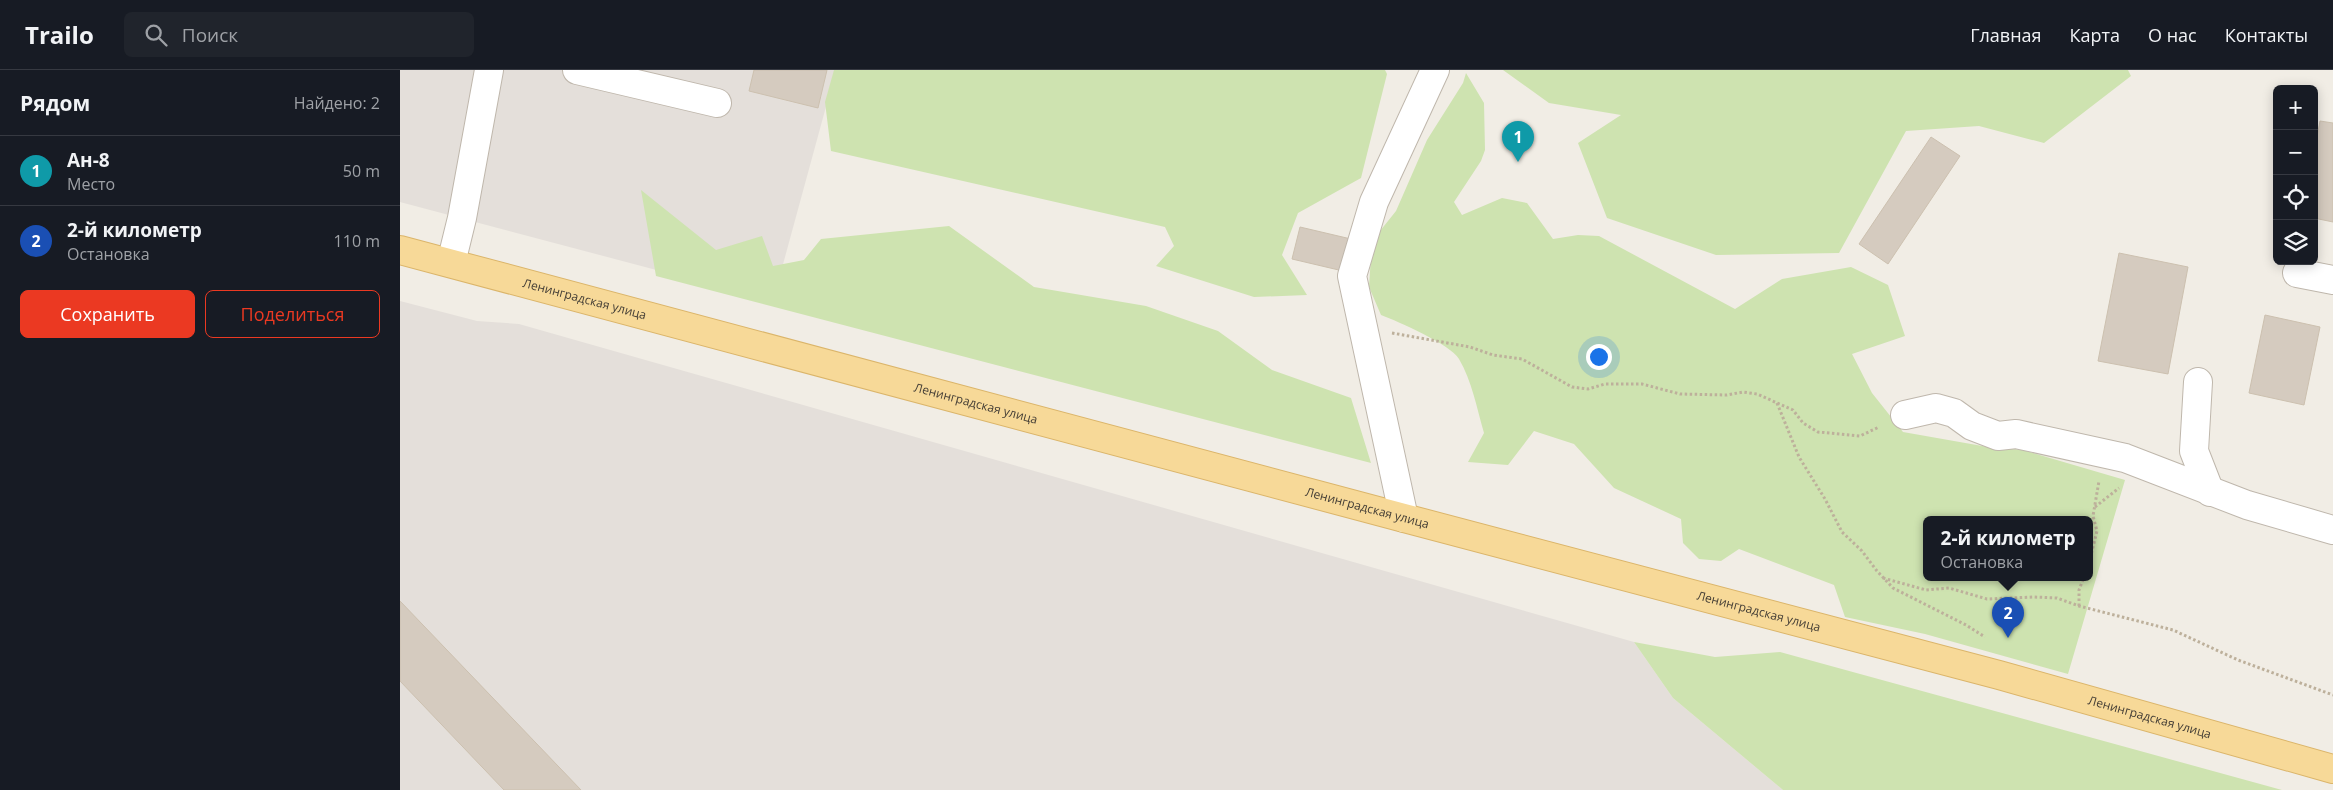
<!DOCTYPE html>
<html lang="ru">
<meta charset="utf-8">
<style>
:root{--surface:#171b24;--page:#20242c;--text:#f1f3f6;--muted:#9ea1a6;--line:#363941;--accent:#eb3922}
body{margin:0;font-family:"Open Sans",sans-serif;background:var(--page);color:var(--text)}
.controls{position:absolute;right:15px;top:15px;display:grid;overflow:hidden;border-radius:8px;box-shadow:0 2px 12px #0003}
.controls button{width:45px;height:45px;display:grid;place-items:center;padding:0;border:0;border-bottom:1px solid var(--line);background:var(--surface);color:var(--text);font:25px sans-serif}
.you{position:absolute;left:1198px;top:286px;width:18px;height:18px;margin:-12px;border:4px solid #fff;border-radius:50%;background:#1a73e8;box-shadow:0 0 0 8px #1a73e833}
.badge{display:grid;place-items:center;width:32px;height:32px;border-radius:50%;background:var(--accent);color:#fff;font-size:16px;font-weight:700}
.pin{position:absolute;translate:-50% -41px;filter:drop-shadow(0 1px 2px #0008)}
.pin::after{content:'';position:absolute;top:26px;width:18px;height:15px;background:inherit;clip-path:polygon(0 0,100% 0,50% 100%)}
.popup{position:absolute;left:1523px;top:446px;width:170px;height:65px;box-sizing:border-box;display:grid;place-content:center;border-radius:8px;background:var(--surface);filter:drop-shadow(0 1px 4px #0005);font-size:16px;white-space:nowrap;color:var(--muted)}
.popup b{font-size:19px;color:var(--text)}
.popup::after{content:'';position:absolute;left:50%;top:100%;margin-left:-10px;border:10px solid transparent;border-top-color:var(--surface)}
.list{margin:0;padding:0;list-style:none}
h2{display:flex;justify-content:space-between;align-items:center;height:65px;margin:0;padding:0 20px;font-size:21px}
h2 small{font-size:16px;font-weight:400;color:var(--muted)}
.list li{display:grid;grid-template-columns:32px 1fr auto;gap:15px;align-items:center;box-sizing:border-box;height:70px;padding:0 20px;border-top:1px solid var(--line)}
.list b{display:block;font-size:19px;white-space:nowrap}
.list p{margin:0;font-size:16px;white-space:nowrap;color:var(--muted)}
.list em{font-size:16px;font-style:normal;color:var(--muted)}
.actions{display:flex;gap:10px;padding:15px 20px}
.actions a{flex:1;padding:11px 0;border:1px solid var(--accent);border-radius:8px;text-align:center;font-size:18px;color:var(--accent)}
.actions .main{background:var(--accent);color:#fff}
.icon{flex:none;width:28px;height:28px;fill:none;stroke:currentColor;stroke-width:2;stroke-linecap:round;stroke-linejoin:round}
.map{position:relative;flex:none;width:1933px;height:720px;overflow:hidden}
header{display:flex;align-items:center;gap:30px;box-sizing:border-box;height:70px;padding:0 25px;background:var(--surface);border-bottom:1px solid var(--line)}
header strong{font-size:24px}
nav{display:flex;gap:28px;margin-inline-start:auto;font-size:18px}
.search{width:350px;height:45px;background:var(--page);display:flex;align-items:center;gap:12px;box-sizing:border-box;padding:0 18px;border-radius:8px;color:var(--muted);font-size:19px}
main{display:flex}
aside{flex:1;background:var(--surface)}
.map>svg:first-child{display:block}
.industrial{fill:#e4dfda}
.green{fill:#cee3b0;fill-rule:evenodd}
.building{fill:#d5cbbf;stroke:#ccc0af}
.lines{fill:none;stroke-linecap:round;stroke-linejoin:round}
.minor-casing{stroke:#bfb7ac;stroke-width:30}
.major-casing{stroke:#dbb56a;stroke-width:30}
.path{stroke:#bdb09b;stroke-width:3;stroke-dasharray:2.5 2.5;stroke-linecap:butt}
.minor{stroke:#fff;stroke-width:28}
.major{stroke:#f7d998;stroke-width:28}
.labels{text-anchor:middle;stroke-width:5;stroke-linejoin:round;paint-order:stroke}
.street-label{font-size:12px;fill:#433d35;stroke:#fff}
</style>
<header>
<strong>Trailo</strong>
<div class="search"><svg class="icon" aria-label="search" viewBox="0 0 24 24"><circle cx="10" cy="10" r="6"/><path d="M15 15l6 6"/></svg>Поиск</div>
<nav><a>Главная</a><a>Карта</a><a>О нас</a><a>Контакты</a></nav>
</header>
<main>
<aside>
<h2>Рядом<small>Найдено: 2</small></h2>
<ul class="list">
<li><span class="badge" style="background:#0f9aa8">1</span><div><b>Ан-8</b><p>Место</p></div><em>50 m</em></li>
<li><span class="badge" style="background:#1a4fb4">2</span><div><b>2-й километр</b><p>Остановка</p></div><em>110 m</em></li>
</ul>
<div class="actions"><a class="main">Сохранить</a><a>Поделиться</a></div>
</aside>
<div class="map">
<svg width="1933" height="720" viewBox="0 0 1933 720">
<rect width="100%" height="100%" fill="#f1ede5"/>
<g class="industrial">
<polygon points="0,0 436,0 373,231 0,132"/>
<polygon points="0,231 77,251 119,254 1234,572 1273,628 1383,720 0,720"/>
</g>
<g class="green">
<polygon points="434,0 985,0 987,4 961,108 898,143 882,185 907,225 854,227 756,196 774,176 765,157 431,81 425,32"/>
<polygon points="1103,0 1728,0 1731,6 1644,73 1579,56 1506,61 1439,183 1316,185 1207,148 1178,73 1221,45 1149,33"/>
<path d="M 1066,3 L 1084,33 L 1085,80 L 1081,91 L 1054,132 L 1062,145 L 1102,128 L 1127,133 L 1153,169 L 1178,165 L 1199,166 L 1335,239 L 1382,209 L 1451,197 L 1488,215 L 1505,266 L 1452,284 L 1472,323 L 1503,362 L 1588,377 L 1623,380 L 1725,410 L 1668,604 L 1525,564 L 1445,547 L 1434,515 L 1339,479 L 1321,491 L 1299,489 L 1283,473 L 1281,449 L 1214,418 L 1174,374 L 1134,361 L 1108,395 L 1068,392 L 1084,363 C 1077,339 1072,311 1059,289 C 1050,274 999,252 981,245 L 969,217 L 972,171 L 996,141 L 1027,70 L 1063,13 ZM 1527,449 L 1689,449 L 1689,507 L 1527,507 Z"/>
<polygon points="241,120 316,180 362,166 373,196 404,190 421,169 549,156 634,217 746,236 818,261 872,300 951,328 971,393 256,206"/>
<polygon points="1234,572 1315,587 1380,582 1882,720 1383,720 1273,628"/>
</g>
<g class="building">
<polygon points="354,0 427,0 418,38 349,21"/>
<polygon points="1920,51 1933,53 1933,152 1914,148 1914,82"/>
<polygon points="1531,67 1560,86 1488,194 1459,174"/>
<polygon points="900,157 951,169 943,201 892,189"/>
<polygon points="1719,183 1788,197 1768,304 1698,291"/>
<polygon points="1865,245 1920,257 1904,335 1849,323"/>
<polygon points="0,531 181,720 104,720 0,611"/>
</g>
<g class="lines">
<g class="minor-casing">
<g id="minor">
<polyline points="177,0 317,33"/>
<polyline points="51,193 62,148 89,0"/>
<polyline points="1897,203 1933,210"/>
<polyline points="1798,312 1794,381 1810,422"/>
<polyline points="1505,345 1536,338 1554,343 1572,356 1598,366 1616,364 1725,388 1847,435 1933,460"/>
<polyline points="1004,448 952,206 974,132 1035,0"/>
</g>
</g>
<g class="major-casing">
<g id="major">
<path id="s1" d="M 0,180 L 1004,448 L 1599,605 L 1933,699"/>
</g>
</g>
<g class="path">
<polyline points="992,263 1070,277 1093,285 1122,289 1172,317 1188,319 1205,314 1242,314 1280,324 1327,325 1343,322 1357,324 1393,340 1403,353 1418,362 1460,366 1479,357"/>
<polyline points="1377,333 1399,387 1425,429 1442,462 1462,481 1477,501 1493,518 1566,555 1585,567"/>
<polyline points="1695,437 1719,418"/>
<polyline points="1689,493 1697,461 1693,446 1699,411"/>
<polyline points="1483,508 1526,520 1549,518 1587,529 1634,527 1657,528 1679,536 1773,560 1838,590 1933,625"/>
<polyline points="1679,536 1679,520 1684,507"/>
</g>
<use href="#minor" class="minor"/>
<use href="#major" class="major"/>
</g>
<g class="labels">
<g class="street-label">
<text dy="4" stroke="none"><textPath href="#s1" startOffset="191">Ленинградская улица</textPath></text>
<text dy="4" stroke="none"><textPath href="#s1" startOffset="596">Ленинградская улица</textPath></text>
<text dy="4" stroke="none"><textPath href="#s1" startOffset="1001">Ленинградская улица</textPath></text>
<text dy="4" stroke="none"><textPath href="#s1" startOffset="1406">Ленинградская улица</textPath></text>
<text dy="4" stroke="none"><textPath href="#s1" startOffset="1811">Ленинградская улица</textPath></text>
</g>
</g>
</svg>
<div class="controls">
<button>+</button>
<button>−</button>
<button><svg class="icon" aria-label="locate" viewBox="0 0 24 24"><circle cx="12" cy="12" r="6"/><path d="M12 2v4M12 18v4M2 12h4M18 12h4"/></svg></button>
<button><svg class="icon" aria-label="layers" viewBox="0 0 24 24"><path d="M12 4l9 5-9 5-9-5zM3 14l9 5 9-5"/></svg></button>
</div>
<div class="you"></div>
<div class="pin badge" style="left:1118px;top:92px;background:#0f9aa8">1</div>
<div class="pin badge" style="left:1608px;top:568px;background:#1a4fb4">2</div>
<div class="popup"><b>2-й километр</b>Остановка</div>
</div>
</main>
